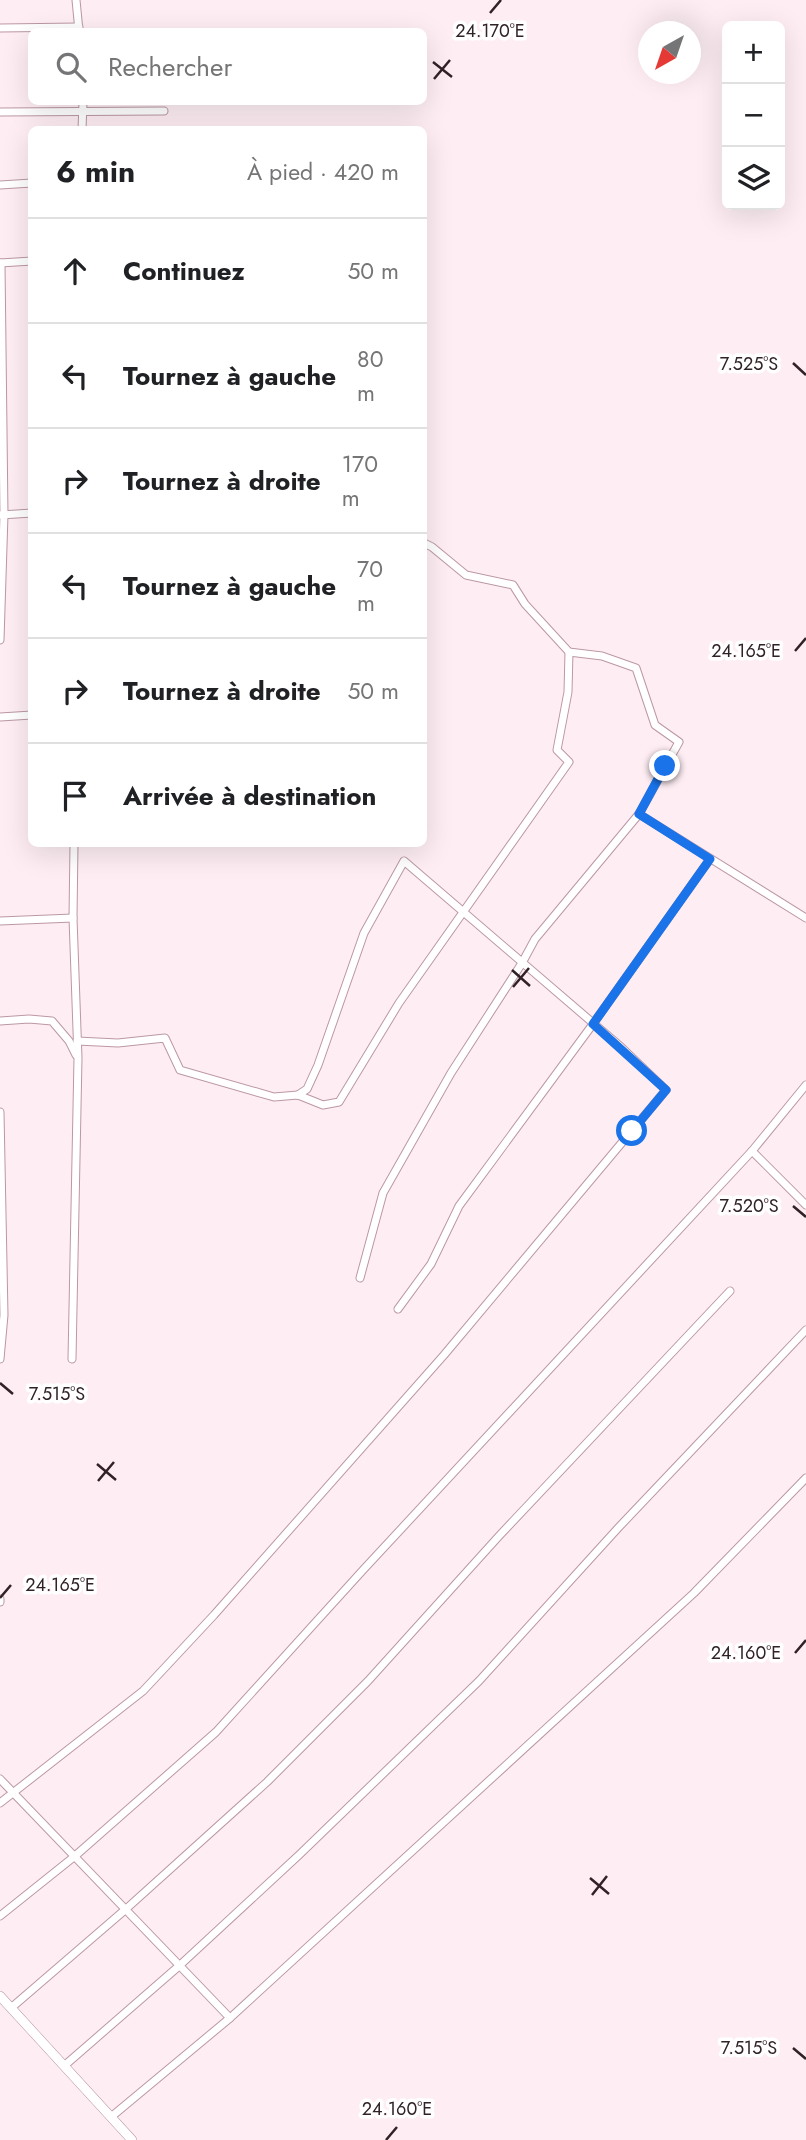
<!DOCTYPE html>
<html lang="fr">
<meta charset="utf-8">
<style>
:root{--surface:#fff;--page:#f6f6f6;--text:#202124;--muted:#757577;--line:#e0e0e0}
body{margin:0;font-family:Jost,sans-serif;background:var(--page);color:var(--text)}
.controls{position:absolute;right:21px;top:21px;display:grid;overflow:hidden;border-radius:10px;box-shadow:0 7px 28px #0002}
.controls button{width:63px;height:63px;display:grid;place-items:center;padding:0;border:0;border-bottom:2px solid var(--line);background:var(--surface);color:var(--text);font:35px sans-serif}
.compass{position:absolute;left:638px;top:21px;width:63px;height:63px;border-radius:50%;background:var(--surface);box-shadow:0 7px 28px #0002;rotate:220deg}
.stop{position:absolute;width:21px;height:21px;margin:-16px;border:5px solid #1a73e8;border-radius:50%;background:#fff}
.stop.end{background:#1a73e8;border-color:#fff;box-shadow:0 2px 7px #0008}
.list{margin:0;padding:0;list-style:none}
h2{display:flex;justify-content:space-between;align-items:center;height:91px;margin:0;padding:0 28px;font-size:30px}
h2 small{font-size:23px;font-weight:400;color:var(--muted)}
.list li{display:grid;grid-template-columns:46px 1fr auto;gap:21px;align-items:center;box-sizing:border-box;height:105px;padding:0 28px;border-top:2px solid var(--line)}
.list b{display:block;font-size:26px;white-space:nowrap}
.list em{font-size:23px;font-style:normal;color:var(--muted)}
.icon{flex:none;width:38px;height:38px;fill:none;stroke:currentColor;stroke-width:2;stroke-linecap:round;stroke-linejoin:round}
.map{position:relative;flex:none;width:806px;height:2140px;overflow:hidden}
.search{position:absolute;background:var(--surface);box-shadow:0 7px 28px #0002;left:28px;top:28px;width:399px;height:77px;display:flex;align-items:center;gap:18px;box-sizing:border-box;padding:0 24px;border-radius:10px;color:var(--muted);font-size:26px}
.panel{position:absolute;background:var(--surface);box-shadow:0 7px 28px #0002;left:28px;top:126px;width:399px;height:721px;border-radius:10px}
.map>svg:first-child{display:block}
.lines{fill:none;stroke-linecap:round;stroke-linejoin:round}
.minor-casing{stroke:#bc97a5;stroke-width:9}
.tertiary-casing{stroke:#bc97a5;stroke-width:10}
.minor{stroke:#fff;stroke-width:7}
.tertiary{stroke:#fff;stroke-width:9}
.route{stroke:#1a73e8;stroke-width:9}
.ticks{fill:none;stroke:#302227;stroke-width:2.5}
.ticks-label{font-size:18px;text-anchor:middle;fill:#302227;stroke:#fff;stroke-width:7;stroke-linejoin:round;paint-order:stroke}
</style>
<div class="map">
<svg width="806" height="2140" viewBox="0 0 806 2140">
<rect width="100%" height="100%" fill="#feeef4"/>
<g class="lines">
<g class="minor-casing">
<g id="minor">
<polyline points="76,0 79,31"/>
<polyline points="0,28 79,27"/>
<polyline points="0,112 164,111"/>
<polyline points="82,130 83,102"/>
<polyline points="0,185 32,183"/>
<polyline points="0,263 32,261"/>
<polyline points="1,515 32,513"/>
<polyline points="424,543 432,547 466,575 513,585 525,604 569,652 602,656 636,668 655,725 679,742 639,814"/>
<polyline points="0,640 4,515 1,263"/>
<polyline points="0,717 32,715"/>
<polyline points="0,921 73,918"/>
<polyline points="0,1021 29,1019 52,1021 69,1041 76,1055"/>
<polyline points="77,1041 118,1043 165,1038 180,1070 274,1097 298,1095 323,1105 339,1102 399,1003 569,762 557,750 568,692 569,652"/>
<polyline points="0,1112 4,1315 0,1359"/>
<polyline points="752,1151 806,1205"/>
<polyline points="360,1278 383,1193 451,1073 522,963 535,939 639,814 806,918"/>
<polyline points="398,1309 431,1264 459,1206 593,1024 710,859"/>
<polyline points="72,1359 78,1058 73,918 74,844"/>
<polyline points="0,1599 0,1602"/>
<polyline points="0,1779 230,2018"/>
<polyline points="0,1803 143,1691 214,1615 444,1355 666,1090 621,1047 404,861 364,933 318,1065 307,1089 298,1095"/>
<polyline points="0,1916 75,1856 216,1732 363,1570 752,1151 806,1085"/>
<polyline points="11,2008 126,1909 267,1782 368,1681 499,1536 730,1291"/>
<polyline points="64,2066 179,1966 299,1855 479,1681 619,1527 806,1330"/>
<polyline points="111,2117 230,2018 694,1593 806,1478"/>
</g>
</g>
<g class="tertiary-casing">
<polyline id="tertiary" points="0,1996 132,2140"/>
</g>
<use href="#minor" class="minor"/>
<use href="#tertiary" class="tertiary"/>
</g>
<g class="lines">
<polyline class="route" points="632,1131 666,1090 593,1024 710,859 639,814 665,766"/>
</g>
<path class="ticks" d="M 490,13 L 501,0M 433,62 L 452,77M 434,79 L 450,60M 793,363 L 806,375M 795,651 L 806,638M 512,970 L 530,986M 513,987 L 529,968M 793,1206 L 806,1217M 0,1383 L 13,1394M 97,1464 L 116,1480M 98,1481 L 114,1462M 0,1598 L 11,1585M 795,1653 L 806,1640M 590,1878 L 609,1894M 592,1895 L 607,1876M 793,2048 L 806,2059M 386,2140 L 397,2127"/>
<g class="ticks-label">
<text x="490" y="37">24.170°E</text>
<text x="749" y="370">7.525°S</text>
<text x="746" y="657">24.165°E</text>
<text x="749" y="1212">7.520°S</text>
<text x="57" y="1400">7.515°S</text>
<text x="60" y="1591">24.165°E</text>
<text x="746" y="1659">24.160°E</text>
<text x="749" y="2054">7.515°S</text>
<text x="397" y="2115">24.160°E</text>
</g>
</svg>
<div class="controls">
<button>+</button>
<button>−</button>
<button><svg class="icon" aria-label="layers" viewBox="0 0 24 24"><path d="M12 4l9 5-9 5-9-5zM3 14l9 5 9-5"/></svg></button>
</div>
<svg class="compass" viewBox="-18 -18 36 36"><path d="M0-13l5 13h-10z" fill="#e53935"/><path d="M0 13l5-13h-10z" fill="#757577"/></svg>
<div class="stop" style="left:632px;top:1131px"></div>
<div class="stop end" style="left:665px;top:766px"></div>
<div class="search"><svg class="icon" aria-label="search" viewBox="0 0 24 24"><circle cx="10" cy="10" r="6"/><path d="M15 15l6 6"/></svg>Rechercher</div>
<section class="panel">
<h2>6 min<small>À pied · 420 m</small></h2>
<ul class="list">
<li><svg class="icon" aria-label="ahead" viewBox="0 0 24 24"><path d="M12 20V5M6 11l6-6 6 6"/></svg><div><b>Continuez</b></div><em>50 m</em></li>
<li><svg class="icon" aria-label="left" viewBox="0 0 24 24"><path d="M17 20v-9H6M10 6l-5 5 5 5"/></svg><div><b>Tournez à gauche</b></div><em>80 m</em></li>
<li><svg class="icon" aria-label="right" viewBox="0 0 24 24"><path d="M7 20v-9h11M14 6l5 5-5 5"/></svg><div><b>Tournez à droite</b></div><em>170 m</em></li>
<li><svg class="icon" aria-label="left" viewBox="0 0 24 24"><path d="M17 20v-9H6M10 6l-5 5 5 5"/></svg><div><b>Tournez à gauche</b></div><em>70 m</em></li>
<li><svg class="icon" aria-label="right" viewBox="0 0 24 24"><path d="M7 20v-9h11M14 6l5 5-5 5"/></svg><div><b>Tournez à droite</b></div><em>50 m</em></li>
<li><svg class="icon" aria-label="arrive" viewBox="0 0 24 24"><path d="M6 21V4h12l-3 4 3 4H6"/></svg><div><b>Arrivée à destination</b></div></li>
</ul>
</section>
</div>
